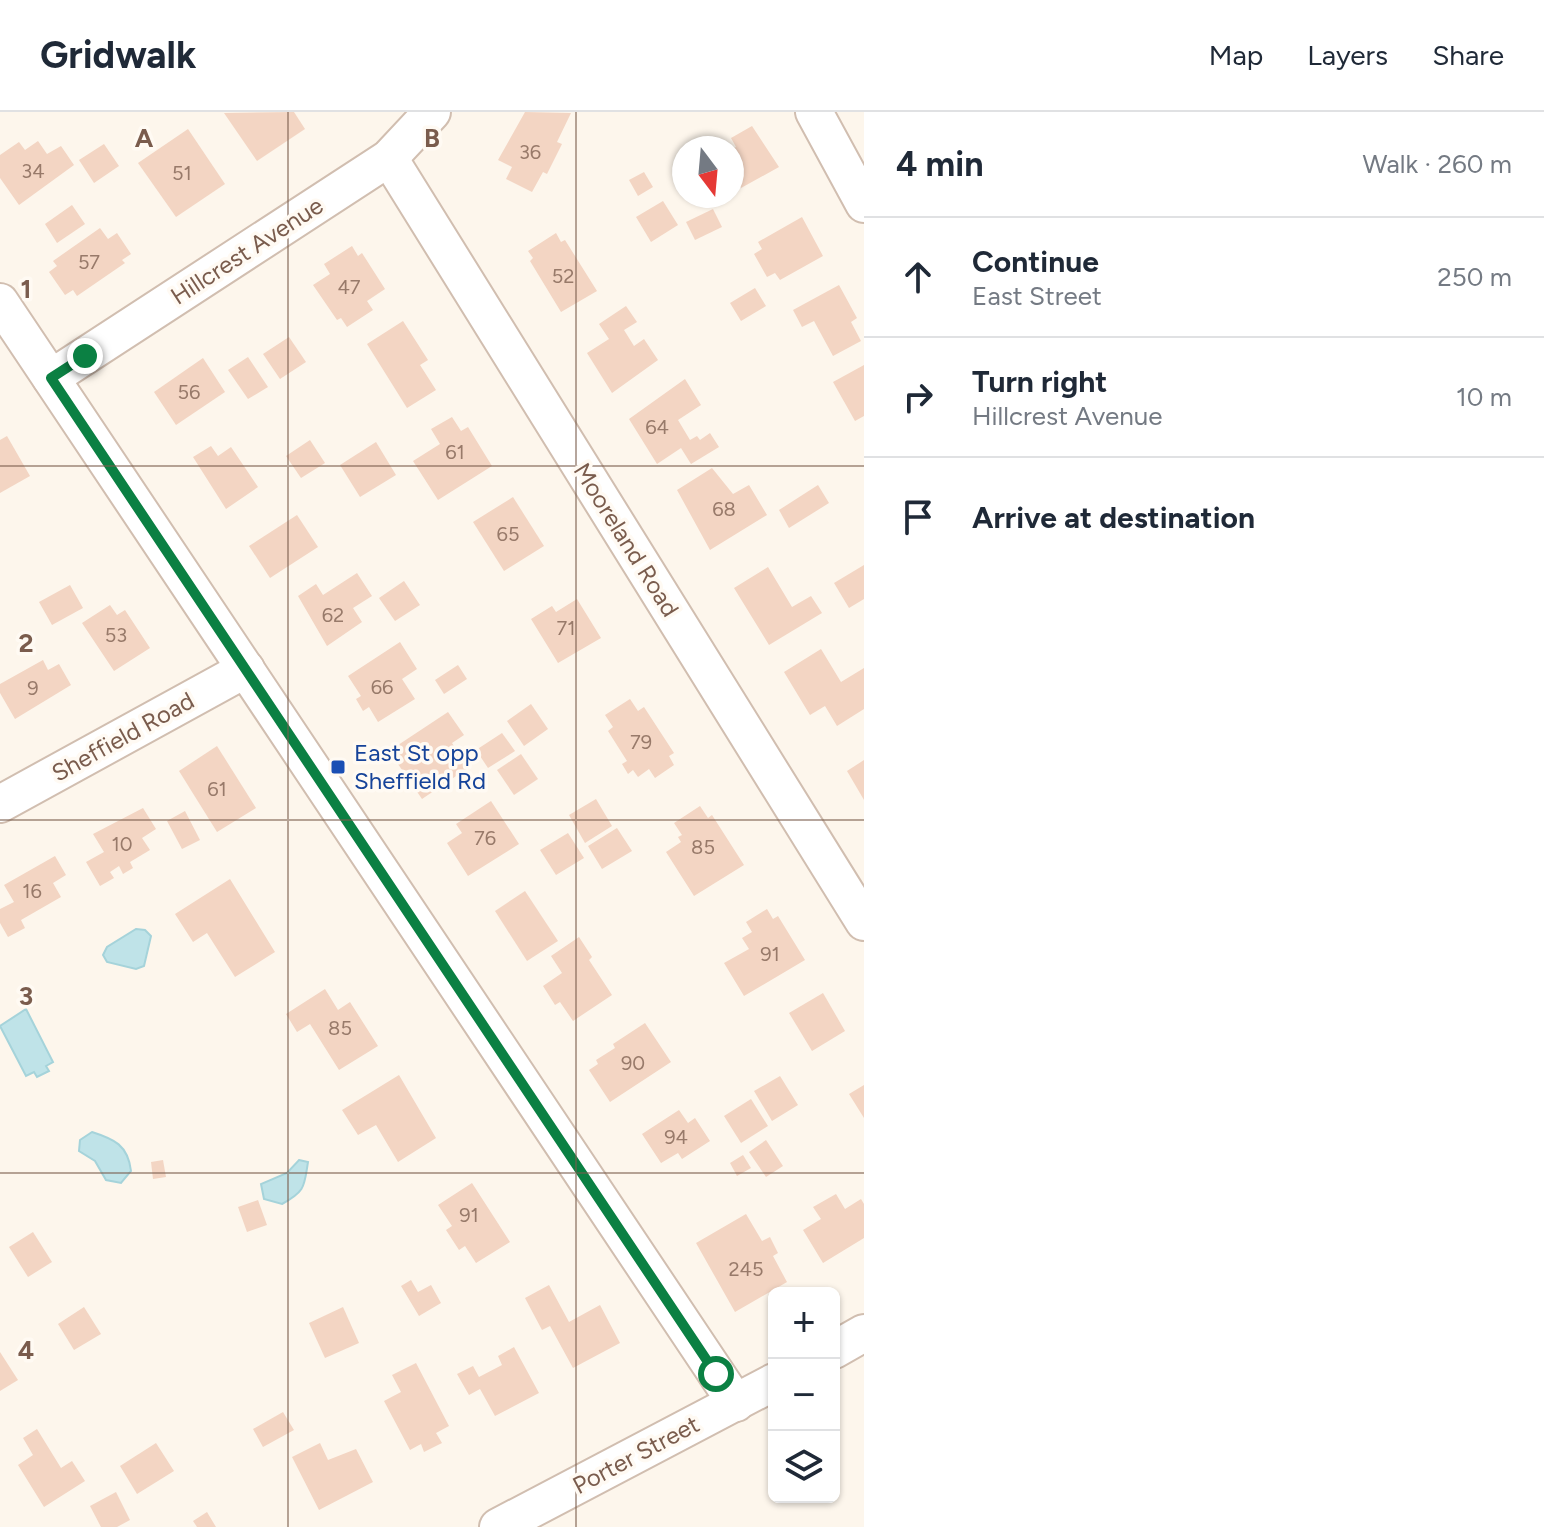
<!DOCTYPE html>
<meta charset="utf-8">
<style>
:root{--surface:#fff;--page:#f6f6f7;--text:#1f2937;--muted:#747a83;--line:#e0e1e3}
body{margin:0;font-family:Figtree,sans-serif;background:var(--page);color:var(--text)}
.controls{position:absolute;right:24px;bottom:24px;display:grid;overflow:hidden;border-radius:12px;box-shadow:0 2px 6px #0004}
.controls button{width:72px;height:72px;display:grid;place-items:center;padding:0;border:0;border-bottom:2px solid var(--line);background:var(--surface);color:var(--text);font:40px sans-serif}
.compass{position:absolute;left:672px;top:24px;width:72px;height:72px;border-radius:50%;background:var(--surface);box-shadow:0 2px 6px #0004;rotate:164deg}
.stop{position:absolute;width:24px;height:24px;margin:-18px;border:6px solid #0b8043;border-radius:50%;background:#fff}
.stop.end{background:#0b8043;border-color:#fff;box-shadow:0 2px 8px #0008}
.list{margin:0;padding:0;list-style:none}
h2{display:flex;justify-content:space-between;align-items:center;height:104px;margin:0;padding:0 32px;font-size:34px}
h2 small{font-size:26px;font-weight:400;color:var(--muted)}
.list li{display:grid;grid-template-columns:52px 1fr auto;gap:24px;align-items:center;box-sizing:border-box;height:120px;padding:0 32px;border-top:2px solid var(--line)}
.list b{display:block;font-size:30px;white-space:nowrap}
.list p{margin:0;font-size:26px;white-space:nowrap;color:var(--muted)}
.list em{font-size:26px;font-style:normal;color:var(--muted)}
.icon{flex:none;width:44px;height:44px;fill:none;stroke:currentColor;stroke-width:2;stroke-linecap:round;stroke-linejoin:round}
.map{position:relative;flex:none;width:864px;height:1415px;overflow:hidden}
header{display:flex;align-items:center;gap:48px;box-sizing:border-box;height:112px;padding:0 40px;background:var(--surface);border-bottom:2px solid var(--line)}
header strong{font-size:38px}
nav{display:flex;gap:44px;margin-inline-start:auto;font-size:28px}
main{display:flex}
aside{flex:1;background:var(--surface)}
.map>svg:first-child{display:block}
.water{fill:#bfe3e8;stroke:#a5d3da;stroke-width:2}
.building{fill:#f3d5c3}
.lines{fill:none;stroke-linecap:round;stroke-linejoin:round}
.street-casing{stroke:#d1beb0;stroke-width:40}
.street{stroke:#fff;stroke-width:36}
.route{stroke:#0b8043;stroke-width:10}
.grid{fill:none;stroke:#7a5c4d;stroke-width:2;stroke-opacity:0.55}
.transit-dot{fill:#1a4fb4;stroke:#fffaf3;stroke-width:3}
.labels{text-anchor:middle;stroke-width:7;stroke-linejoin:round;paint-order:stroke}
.number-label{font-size:20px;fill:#987a6a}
.street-label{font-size:24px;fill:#7a5c4d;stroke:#fffaf3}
.transit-label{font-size:24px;fill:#164399;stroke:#fffaf3;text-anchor:start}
.grid-label{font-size:26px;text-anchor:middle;font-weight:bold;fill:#7a5c4d;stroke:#fffaf3;stroke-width:7;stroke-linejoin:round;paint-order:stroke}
</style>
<header>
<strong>Gridwalk</strong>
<nav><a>Map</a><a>Layers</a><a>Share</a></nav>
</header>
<main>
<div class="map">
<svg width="864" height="1415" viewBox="0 0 864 1415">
<rect width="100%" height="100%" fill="#fdf6ec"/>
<g class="water">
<polygon points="136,817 145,818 151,824 144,854 136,857 107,850 103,843 107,835"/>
<polygon points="26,897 53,950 46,954 49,959 37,965 34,960 26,964 0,914"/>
<path d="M 92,1020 C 114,1027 128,1033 131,1059 L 121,1071 L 106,1068 L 95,1049 L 79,1039 L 80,1028 Z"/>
<path d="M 299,1048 L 308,1050 C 304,1074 306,1079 282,1092 L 264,1087 L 261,1072 L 287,1061 Z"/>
</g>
<g class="building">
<polygon points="294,0 305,17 257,49 224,1"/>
<polygon points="525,0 571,1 557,30 562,32 547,62 543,60 532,80 506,67 512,55 498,48"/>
<polygon points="752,14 779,55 741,76 732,59 732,37 736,35 731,26"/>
<polygon points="188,17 225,72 176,105 138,51"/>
<polygon points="38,29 47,42 61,34 74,53 19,93 0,66 0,43 19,30 25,38"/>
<polygon points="104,32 119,54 94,71 79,48"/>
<polygon points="644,60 653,75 638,84 629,68"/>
<polygon points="663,89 678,113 651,130 636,105"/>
<polygon points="72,93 85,112 57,131 45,112"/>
<polygon points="713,97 722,115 695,128 686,110"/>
<polygon points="802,105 823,144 780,168 775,161 767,165 754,142 762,137 758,130"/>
<polygon points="100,116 108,127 117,121 131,142 122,148 125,151 77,184 73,178 65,183 49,160 57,154 53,149"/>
<polygon points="556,121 561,130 565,128 597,179 561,200 530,149 533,146 528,139"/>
<polygon points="352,134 358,144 362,141 385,177 367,189 373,198 347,215 341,206 337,208 313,173 330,162 324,152"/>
<polygon points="839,173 857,206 851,210 861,229 833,244 814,209 802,215 793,198"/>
<polygon points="755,176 766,194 741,209 730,191"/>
<polygon points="626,194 637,210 624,218 634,234 644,227 658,248 612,281 587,241 609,227 599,212"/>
<polygon points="403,209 428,248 420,253 436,278 407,296 367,232"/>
<polygon points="289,225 306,250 280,267 263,242"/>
<polygon points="248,245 268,275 248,287 228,258"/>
<polygon points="203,246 225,280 176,313 154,280"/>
<polygon points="864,253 864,304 855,309 833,270"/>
<polygon points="685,267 701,293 678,308 690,328 697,324 700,328 710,321 719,335 691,352 681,336 657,352 629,307"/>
<polygon points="452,305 461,319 468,315 492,354 438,388 413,349 440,332 431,317"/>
<polygon points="7,324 30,364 0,381 0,328"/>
<polygon points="310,328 325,351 301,366 286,344"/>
<polygon points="376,330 396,363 360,385 340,353"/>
<polygon points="211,334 218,344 231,335 258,375 226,397 193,345"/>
<polygon points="712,356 733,382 749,373 767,403 710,438 677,378"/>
<polygon points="818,373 829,391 789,416 779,398"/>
<polygon points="513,385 544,434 504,459 473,410"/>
<polygon points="297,403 318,435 270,466 249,434"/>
<polygon points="864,453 864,487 849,496 834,471"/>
<polygon points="768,455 792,495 811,484 822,501 769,533 734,476"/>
<polygon points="357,461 372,484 353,496 362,510 327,534 298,484 316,472 323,483"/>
<polygon points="404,469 420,493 395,509 379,486"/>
<polygon points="70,473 83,496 52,513 39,490"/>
<polygon points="577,487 601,526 558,551 531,507 552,494 556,500"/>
<polygon points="110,493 117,503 125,498 150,536 114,559 82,511"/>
<polygon points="400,530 417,557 402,567 415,587 378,610 369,595 363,599 356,587 361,584 348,564"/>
<polygon points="821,537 841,570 864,556 864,597 837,614 825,594 810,603 784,560"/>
<polygon points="43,548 48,558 59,552 71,573 15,607 0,581 0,572"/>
<polygon points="458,553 467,567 444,582 435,568"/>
<polygon points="630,587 638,599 644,595 674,641 669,644 674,653 655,666 649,657 638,665 633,658 628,662 622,652 627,649 608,619 613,615 605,603"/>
<polygon points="531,592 548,617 524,634 507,609"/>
<polygon points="448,600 464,623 452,631 468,656 422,687 389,639"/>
<polygon points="502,621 515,639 488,656 476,638"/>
<polygon points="217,634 256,696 217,720 179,659"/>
<polygon points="521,642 538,667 514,683 497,658"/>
<polygon points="864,648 864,688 847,659"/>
<polygon points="596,687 612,714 585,731 569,703"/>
<polygon points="491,689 519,732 468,764 447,731 462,721 456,712"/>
<polygon points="700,694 708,706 712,703 744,753 694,784 666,740 681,730 678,725 682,723 674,711"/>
<polygon points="143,696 156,717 142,726 150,738 130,750 133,756 123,762 119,754 110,760 114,766 100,774 86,750 104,740 93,722"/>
<polygon points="185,699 200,728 182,737 167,709"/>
<polygon points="617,716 632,739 602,757 588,734"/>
<polygon points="568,721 584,746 556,763 540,738"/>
<polygon points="55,744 66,763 53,771 61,785 21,808 25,816 8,825 0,811 0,797 14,790 4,773"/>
<polygon points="230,767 275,840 235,865 207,821 193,830 175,802"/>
<polygon points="525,779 558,829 527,849 495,799"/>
<polygon points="767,797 773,807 778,804 805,848 744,884 724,851 749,837 742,826 752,820 746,810"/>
<polygon points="579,825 592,845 589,848 612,883 573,909 560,890 555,893 543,874 562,861 551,844"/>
<polygon points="325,877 338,898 350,890 378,934 339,958 310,912 297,920 286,902"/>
<polygon points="823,881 845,919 812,939 789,901"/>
<polygon points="645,911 671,950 610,990 589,958 598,952 596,948 615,936 613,932"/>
<polygon points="399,963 436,1026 398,1050 376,1013 358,1023 342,998"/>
<polygon points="780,964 798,993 772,1009 754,979"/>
<polygon points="864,973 864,1006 849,982"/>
<polygon points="751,987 768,1014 741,1031 724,1004"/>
<polygon points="679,998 688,1011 695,1006 710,1029 682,1047 678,1041 661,1051 642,1022"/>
<polygon points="766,1028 783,1054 766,1065 749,1040"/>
<polygon points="743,1043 751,1056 737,1064 730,1051"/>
<polygon points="163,1048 166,1065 153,1067 151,1050"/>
<polygon points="472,1071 510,1130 476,1151 465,1134 459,1138 446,1118 452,1114 438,1093"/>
<polygon points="836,1082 845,1097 861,1087 864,1092 864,1126 823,1151 803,1118 821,1107 813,1095"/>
<polygon points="258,1088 267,1113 247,1120 238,1095"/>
<polygon points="746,1102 762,1129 770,1125 778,1141 773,1144 787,1170 735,1200 696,1131"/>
<polygon points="33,1120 52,1150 28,1165 9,1135"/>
<polygon points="411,1168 418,1180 431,1173 441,1191 419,1204 401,1174"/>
<polygon points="549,1173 569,1210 600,1193 620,1231 573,1256 550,1214 542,1218 525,1186"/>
<polygon points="84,1195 101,1222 74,1238 58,1212"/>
<polygon points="343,1195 359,1231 325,1246 309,1211"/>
<polygon points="514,1235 539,1281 495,1304 480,1277 469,1283 457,1262 473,1254 479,1265 502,1253 498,1244"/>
<polygon points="0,1240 18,1268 0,1279"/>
<polygon points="416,1251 449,1314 436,1321 442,1331 424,1340 421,1332 410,1338 384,1289 401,1280 392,1263"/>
<polygon points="283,1300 294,1318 263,1335 253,1317"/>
<polygon points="37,1317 61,1356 72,1349 85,1369 44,1395 18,1353 33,1343 23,1326"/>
<polygon points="156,1331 174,1359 137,1382 120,1354"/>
<polygon points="320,1331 328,1348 356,1337 373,1370 319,1398 292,1345"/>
<polygon points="116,1380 130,1408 117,1415 101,1415 90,1394"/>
<polygon points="207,1400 216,1415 197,1415 193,1409"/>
</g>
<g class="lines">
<g class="street-casing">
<g id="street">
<polyline points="814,0 864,92"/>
<polyline points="389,46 864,810"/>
<polyline points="0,190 736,1291"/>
<polyline points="51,266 389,46 432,0"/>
<polyline points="0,692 246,557"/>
<polyline points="834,1238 864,1221"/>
<polyline points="498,1415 774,1270"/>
</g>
</g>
<use href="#street" class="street"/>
</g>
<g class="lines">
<polyline class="route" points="85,244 51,266 716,1262"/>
</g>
<path class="grid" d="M 288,0 L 288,1415M 576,0 L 576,1415M 0,354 L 864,354M 0,708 L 864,708M 0,1061 L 864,1061"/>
<rect class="transit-dot" x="330" y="647" width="16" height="16" rx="4"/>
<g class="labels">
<g class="number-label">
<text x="530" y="47">36</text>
<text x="33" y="66">34</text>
<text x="182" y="68">51</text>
<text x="89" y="157">57</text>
<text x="563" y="171">52</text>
<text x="349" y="182">47</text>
<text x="189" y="287">56</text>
<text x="657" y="322">64</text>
<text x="455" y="347">61</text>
<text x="724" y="404">68</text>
<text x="508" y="429">65</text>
<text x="333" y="510">62</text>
<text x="566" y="523">71</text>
<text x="116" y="530">53</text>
<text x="382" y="582">66</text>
<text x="33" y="583">9</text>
<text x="641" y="637">79</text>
<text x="217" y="684">61</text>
<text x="485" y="733">76</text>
<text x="122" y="739">10</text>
<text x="703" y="742">85</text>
<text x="32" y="786">16</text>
<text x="770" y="849">91</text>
<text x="340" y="923">85</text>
<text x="633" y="958">90</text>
<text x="676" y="1032">94</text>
<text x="469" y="1110">91</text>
<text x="746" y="1164">245</text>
</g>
<g class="street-label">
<text transform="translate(247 139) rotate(-33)" y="8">Hillcrest Avenue</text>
<text transform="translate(626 428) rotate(58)" y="8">Mooreland Road</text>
<text transform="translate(123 625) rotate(-29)" y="8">Sheffield Road</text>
<text transform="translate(636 1343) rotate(-28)" y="8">Porter Street</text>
</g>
<g class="transit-label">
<text x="354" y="649">East St opp<tspan x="354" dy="28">Sheffield Rd</tspan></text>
</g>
</g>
<g class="grid-label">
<text x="144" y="35">A</text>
<text x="432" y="35">B</text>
<text x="26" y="186">1</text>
<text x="26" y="540">2</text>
<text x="26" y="893">3</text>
<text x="26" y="1247">4</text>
</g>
</svg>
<div class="controls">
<button>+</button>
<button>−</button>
<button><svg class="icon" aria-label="layers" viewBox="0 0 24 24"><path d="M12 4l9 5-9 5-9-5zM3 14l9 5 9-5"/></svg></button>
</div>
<svg class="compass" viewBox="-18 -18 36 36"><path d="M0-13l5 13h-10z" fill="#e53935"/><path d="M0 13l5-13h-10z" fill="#747a83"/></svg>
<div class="stop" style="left:716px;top:1262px"></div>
<div class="stop end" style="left:85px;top:244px"></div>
</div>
<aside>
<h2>4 min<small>Walk · 260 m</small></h2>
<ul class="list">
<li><svg class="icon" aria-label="ahead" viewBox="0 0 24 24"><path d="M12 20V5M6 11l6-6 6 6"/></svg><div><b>Continue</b><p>East Street</p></div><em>250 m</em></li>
<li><svg class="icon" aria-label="right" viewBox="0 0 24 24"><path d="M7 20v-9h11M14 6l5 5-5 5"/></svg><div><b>Turn right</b><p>Hillcrest Avenue</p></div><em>10 m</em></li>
<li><svg class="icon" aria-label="arrive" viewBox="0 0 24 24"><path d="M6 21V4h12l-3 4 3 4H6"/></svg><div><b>Arrive at destination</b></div></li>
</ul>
</aside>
</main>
